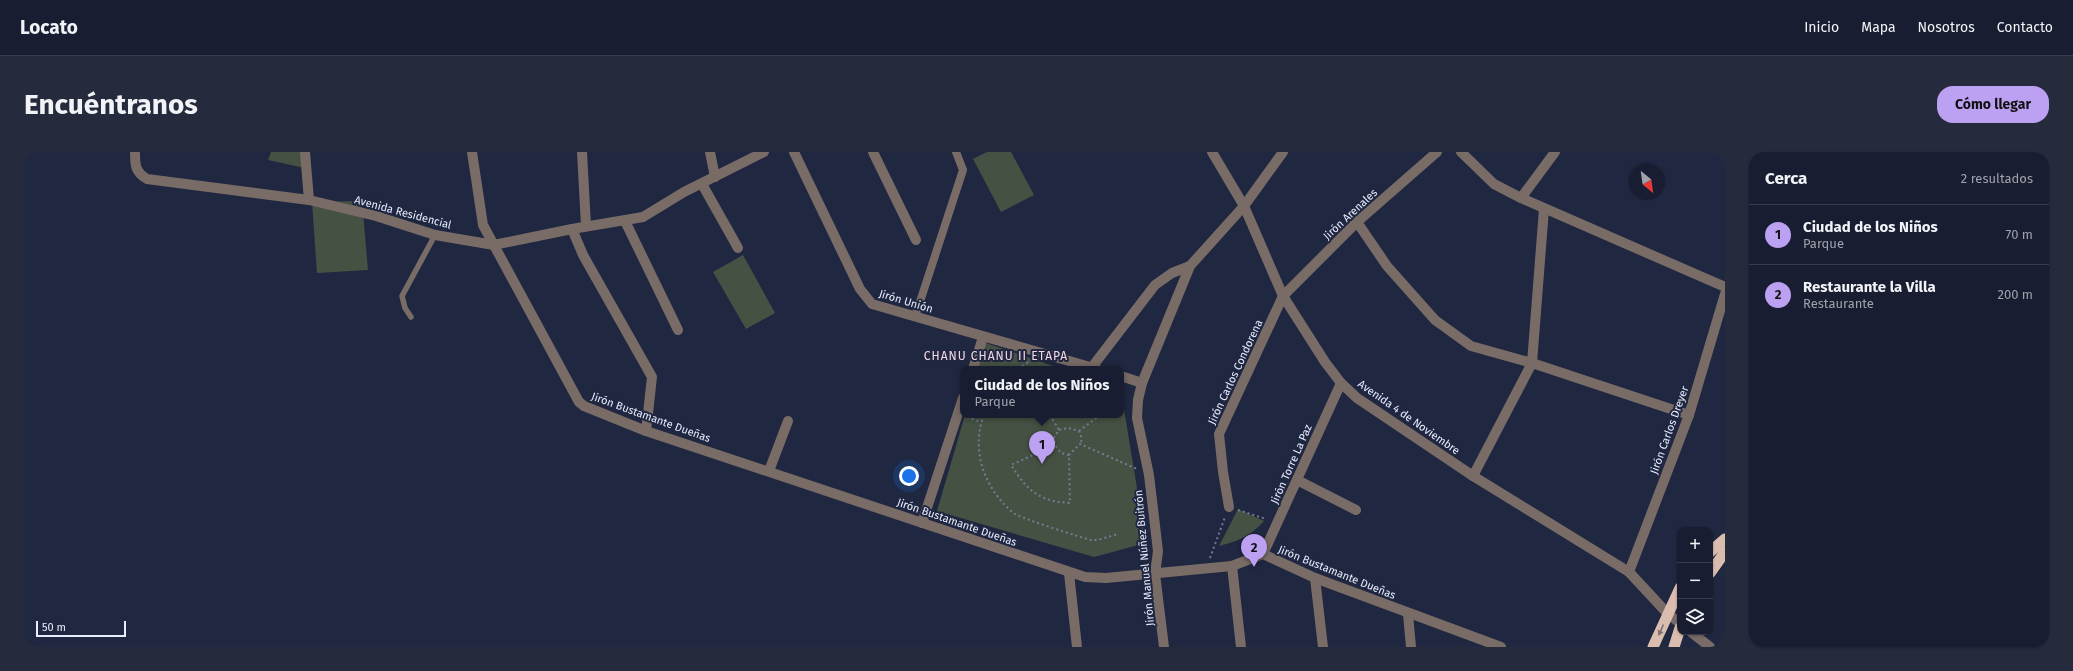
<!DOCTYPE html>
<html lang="es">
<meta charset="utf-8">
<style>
:root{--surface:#181d31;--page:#252a3d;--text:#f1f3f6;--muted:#9fa2ab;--line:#363b4d;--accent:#bca0f2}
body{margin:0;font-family:"Fira Sans",sans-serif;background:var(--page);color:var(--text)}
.controls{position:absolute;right:12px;bottom:12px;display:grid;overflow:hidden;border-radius:8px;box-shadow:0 1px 3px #0004}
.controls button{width:36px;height:36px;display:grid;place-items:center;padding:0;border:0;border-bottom:1px solid var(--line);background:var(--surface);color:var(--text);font:20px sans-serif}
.compass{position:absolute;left:1605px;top:12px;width:36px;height:36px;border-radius:50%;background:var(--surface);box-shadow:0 1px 3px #0004;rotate:151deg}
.scale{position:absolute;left:12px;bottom:10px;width:90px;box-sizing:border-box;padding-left:4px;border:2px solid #e7edfe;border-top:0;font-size:11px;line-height:14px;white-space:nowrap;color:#e7edfe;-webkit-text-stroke:3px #202741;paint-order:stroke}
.you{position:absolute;left:885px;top:324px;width:14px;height:14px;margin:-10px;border:3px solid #fff;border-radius:50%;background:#1a73e8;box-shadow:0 0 0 6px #1a73e833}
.badge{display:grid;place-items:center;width:26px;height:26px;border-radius:50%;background:var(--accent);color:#111;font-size:13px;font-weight:700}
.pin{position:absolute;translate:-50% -33px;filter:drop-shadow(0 1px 2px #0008)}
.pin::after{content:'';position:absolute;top:21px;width:14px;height:12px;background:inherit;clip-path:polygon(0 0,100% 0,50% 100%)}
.popup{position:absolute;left:936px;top:214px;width:164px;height:52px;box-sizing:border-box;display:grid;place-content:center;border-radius:8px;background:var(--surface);filter:drop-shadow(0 1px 3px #0005);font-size:13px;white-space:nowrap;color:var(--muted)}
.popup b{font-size:15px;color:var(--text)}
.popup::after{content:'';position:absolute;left:50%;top:100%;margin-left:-8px;border:8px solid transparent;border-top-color:var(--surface)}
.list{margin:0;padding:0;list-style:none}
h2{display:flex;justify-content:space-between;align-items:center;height:52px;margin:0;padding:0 16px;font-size:17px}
h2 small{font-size:13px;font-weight:400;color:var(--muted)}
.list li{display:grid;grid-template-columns:26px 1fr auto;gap:12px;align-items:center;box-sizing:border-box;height:60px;padding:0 16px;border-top:1px solid var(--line)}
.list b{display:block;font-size:15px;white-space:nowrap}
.list p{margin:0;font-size:13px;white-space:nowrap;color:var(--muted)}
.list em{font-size:13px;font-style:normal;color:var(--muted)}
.icon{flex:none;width:22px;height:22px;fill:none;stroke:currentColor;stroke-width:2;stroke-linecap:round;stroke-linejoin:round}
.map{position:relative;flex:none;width:1701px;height:495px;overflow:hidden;border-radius:16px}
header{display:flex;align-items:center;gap:24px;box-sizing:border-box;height:56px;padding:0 20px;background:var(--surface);border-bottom:1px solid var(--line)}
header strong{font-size:19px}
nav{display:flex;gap:22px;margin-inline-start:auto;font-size:14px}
.intro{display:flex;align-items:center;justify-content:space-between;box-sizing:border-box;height:96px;padding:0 24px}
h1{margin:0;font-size:28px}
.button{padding:10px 18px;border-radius:16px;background:var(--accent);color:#111;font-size:14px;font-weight:700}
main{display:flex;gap:24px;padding:0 24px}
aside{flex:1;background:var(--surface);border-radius:16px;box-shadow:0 1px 3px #0004}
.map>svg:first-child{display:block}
.green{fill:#455243}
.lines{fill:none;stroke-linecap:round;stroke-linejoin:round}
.path{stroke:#757b92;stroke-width:2;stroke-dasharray:2 3;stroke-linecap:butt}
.service{stroke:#796c66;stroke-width:5.5}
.pedestrian{stroke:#796c66;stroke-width:8}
.minor{stroke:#796c66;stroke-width:10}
.tertiary{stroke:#796c66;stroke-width:10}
.trunk{stroke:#dabdae;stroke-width:11}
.oneway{fill:#7d7278}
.labels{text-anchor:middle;stroke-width:4;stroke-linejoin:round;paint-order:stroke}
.street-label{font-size:11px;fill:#e7edfe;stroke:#202741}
.neighbourhood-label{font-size:12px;letter-spacing:1px;fill:#f7d7e4;stroke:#202741}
</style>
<header>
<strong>Locato</strong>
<nav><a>Inicio</a><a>Mapa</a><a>Nosotros</a><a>Contacto</a></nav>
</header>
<div class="intro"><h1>Encuéntranos</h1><a class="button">Cómo llegar</a></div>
<main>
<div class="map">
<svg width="1701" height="495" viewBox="0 0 1701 495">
<rect width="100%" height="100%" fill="#202741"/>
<g class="green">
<polygon points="247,0 284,0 285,17 244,8"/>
<polygon points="963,0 987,0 1010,43 977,60 949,7"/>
<polygon points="338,49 344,118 293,121 288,50"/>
<polygon points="719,103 751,161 722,177 689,120"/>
<polygon points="962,191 1038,217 954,217"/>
<polygon points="1097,239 1122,391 1070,405 913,359 941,263 1097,263"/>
<path d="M 1214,357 L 1240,369 C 1226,384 1215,389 1195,394 Z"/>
</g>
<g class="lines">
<g class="path">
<polyline points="994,217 1006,209"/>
<polyline points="1097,254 1099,255"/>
<path d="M 960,263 C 946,298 961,339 991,362 C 997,366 1058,386 1067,388 C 1074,389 1086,384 1094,382"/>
<polyline points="1026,263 1035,278"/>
<polyline points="943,265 957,270"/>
<polyline points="1055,279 1076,263"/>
<path d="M 1031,293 L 987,313 C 1004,339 1014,349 1046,351 L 1045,303 L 1056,292 L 1113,317"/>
<polyline points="1045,303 1037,301 1031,293 1030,286 1035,278 1044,276 1055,279 1058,287 1056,292"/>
<polyline points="1214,358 1242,367"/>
<polyline points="1186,406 1201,365"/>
</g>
<polyline class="service" points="387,165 381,156 378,144 411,83"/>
<polyline class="pedestrian" points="891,165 939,18 932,0"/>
<g class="minor">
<path d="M 111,0 C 111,13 111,20 123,27 L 285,48 L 352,64 L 411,83 L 470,93 L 548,77 L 619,65 L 660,40 L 740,0"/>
<polyline points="281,0 285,48"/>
<polyline points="448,0 459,73 555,250 560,254 622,279 1061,425 1082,426 1208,414 1239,402 1291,426 1477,495"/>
<polyline points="558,0 562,74"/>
<polyline points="686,0 691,25"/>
<polyline points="770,0 836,137 848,152 1073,217"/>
<polyline points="849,0 892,88"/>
<polyline points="1437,0 1470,32 1497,46 1701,135"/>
<polyline points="678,32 714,96"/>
<polyline points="1497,46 1531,0"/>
<polyline points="601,69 654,178"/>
<polyline points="1333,70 1363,114 1411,168 1447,194 1508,211 1665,263"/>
<polyline points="548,77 559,103 628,225 622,279"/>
<polyline points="1068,215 1131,133 1148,121 1166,114"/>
<polyline points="949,217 959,185"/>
<polyline points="1097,224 1118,231"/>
<polyline points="745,319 764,269"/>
<polyline points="1449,324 1508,211 1520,57"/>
<polyline points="1273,328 1332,358"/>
<polyline points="1205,355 1199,320 1195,282 1259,144 1333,70 1413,0"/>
<polyline points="898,371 939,246"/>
<polyline points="1239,402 1317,231"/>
<polyline points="1208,414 1217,495"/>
<polyline points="1605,420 1665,263 1701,142"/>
<polyline points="1045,421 1053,495"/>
<polyline points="1291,426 1299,495"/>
<polyline points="1384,462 1387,495"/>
<polyline points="1667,480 1686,495"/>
<polyline points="1140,495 1131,422 1134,399 1125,323 1113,266 1114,248 1118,231 1166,114 1220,54 1259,0"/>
</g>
<polyline class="tertiary" points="1188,0 1220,54 1259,144 1301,210 1317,231 1333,246 1449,324 1605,420 1644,462 1656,471"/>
<g class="trunk">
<polyline points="1686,400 1701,387"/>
<polyline points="1686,421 1701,400"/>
<polyline points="1629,495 1656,436"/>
<polyline points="1650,495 1656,476"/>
</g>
</g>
<defs><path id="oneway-solid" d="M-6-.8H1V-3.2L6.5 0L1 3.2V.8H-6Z"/></defs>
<use class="oneway" href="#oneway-solid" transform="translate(1637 478) rotate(114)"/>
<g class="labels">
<g class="street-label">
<text transform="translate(379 60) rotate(15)" y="4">Avenida Residencial</text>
<text transform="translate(1326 62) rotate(-43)" y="4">Jirón Arenales</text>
<text transform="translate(882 149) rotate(17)" y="4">Jirón Unión</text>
<text transform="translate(1211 220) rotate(-65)" y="4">Jirón Carlos Condorena</text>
<text transform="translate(627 265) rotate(20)" y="4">Jirón Bustamante Dueñas</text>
<text transform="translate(1385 265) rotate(35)" y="4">Avenida 4 de Noviembre</text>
<text transform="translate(1645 278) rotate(-70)" y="4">Jirón Carlos Dreyer</text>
<text transform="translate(1267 312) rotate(-66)" y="4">Jirón Torre La Paz</text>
<text transform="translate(933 370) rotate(19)" y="4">Jirón Bustamante Dueñas</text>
<text transform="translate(1120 406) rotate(-95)" y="4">Jirón Manuel Núñez Buitrón</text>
<text transform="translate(1313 420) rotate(22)" y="4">Jirón Bustamante Dueñas</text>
</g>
<g class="neighbourhood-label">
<text x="972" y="208">CHANU CHANU II ETAPA</text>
</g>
</g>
</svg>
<div class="controls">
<button>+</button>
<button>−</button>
<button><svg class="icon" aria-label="layers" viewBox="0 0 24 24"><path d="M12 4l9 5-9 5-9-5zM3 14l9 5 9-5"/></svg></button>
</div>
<svg class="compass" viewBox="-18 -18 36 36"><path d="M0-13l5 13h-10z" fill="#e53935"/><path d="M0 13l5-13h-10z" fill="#9fa2ab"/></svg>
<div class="scale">50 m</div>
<div class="you"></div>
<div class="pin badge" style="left:1018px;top:312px">1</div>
<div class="popup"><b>Ciudad de los Niños</b>Parque</div>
<div class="pin badge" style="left:1230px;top:415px">2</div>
</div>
<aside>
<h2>Cerca<small>2 resultados</small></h2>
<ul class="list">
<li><span class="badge">1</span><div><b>Ciudad de los Niños</b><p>Parque</p></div><em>70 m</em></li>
<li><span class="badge">2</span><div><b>Restaurante la Villa</b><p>Restaurante</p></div><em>200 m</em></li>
</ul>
</aside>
</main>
